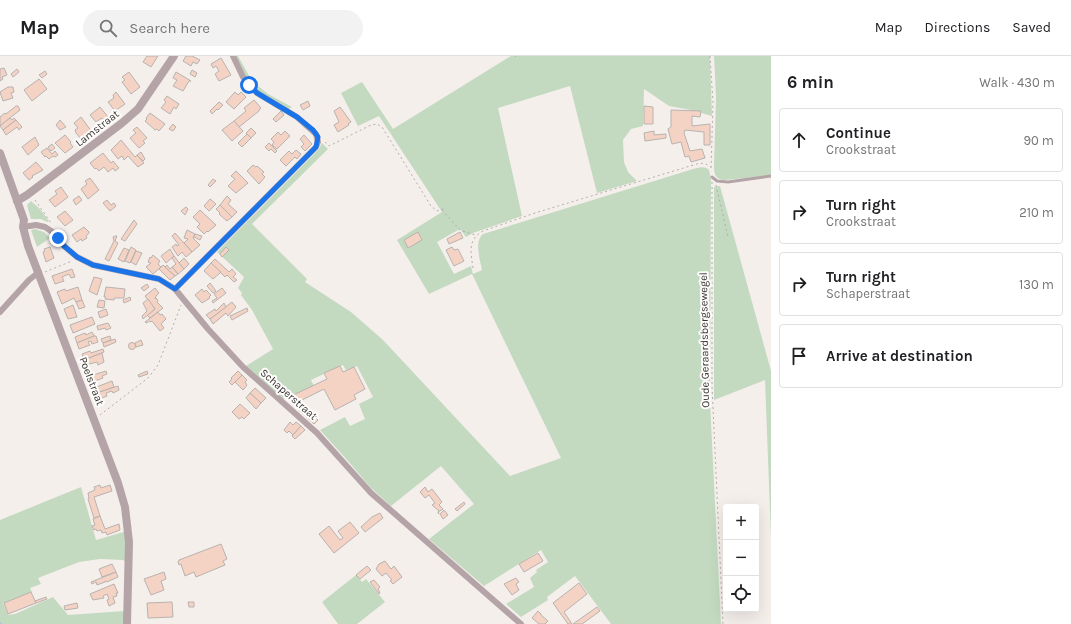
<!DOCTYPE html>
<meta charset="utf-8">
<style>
:root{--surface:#fff;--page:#f2f2f2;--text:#202124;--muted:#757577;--line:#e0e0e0}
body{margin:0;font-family:Karla,sans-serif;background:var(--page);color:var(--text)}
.controls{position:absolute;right:12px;bottom:12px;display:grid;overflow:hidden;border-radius:4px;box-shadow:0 4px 16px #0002}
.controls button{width:36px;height:36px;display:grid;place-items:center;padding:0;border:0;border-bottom:1px solid var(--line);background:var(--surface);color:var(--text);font:20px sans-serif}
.stop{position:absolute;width:12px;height:12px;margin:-9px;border:3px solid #1a73e8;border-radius:50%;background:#fff}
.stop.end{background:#1a73e8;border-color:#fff;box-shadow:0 1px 4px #0008}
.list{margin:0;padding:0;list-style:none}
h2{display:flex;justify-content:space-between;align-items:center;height:52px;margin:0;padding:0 16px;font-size:17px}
h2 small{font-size:13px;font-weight:400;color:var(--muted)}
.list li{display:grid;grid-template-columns:26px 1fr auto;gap:12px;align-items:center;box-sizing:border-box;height:64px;margin:0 8px 8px;padding:0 8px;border:1px solid var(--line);border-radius:4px}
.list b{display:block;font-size:15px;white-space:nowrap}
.list p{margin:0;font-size:13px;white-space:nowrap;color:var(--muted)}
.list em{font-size:13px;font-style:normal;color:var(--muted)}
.icon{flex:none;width:22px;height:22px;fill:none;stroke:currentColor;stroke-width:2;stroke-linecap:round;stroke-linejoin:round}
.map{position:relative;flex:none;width:771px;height:568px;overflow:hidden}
header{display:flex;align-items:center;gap:24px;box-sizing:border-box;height:56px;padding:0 20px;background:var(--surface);border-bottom:1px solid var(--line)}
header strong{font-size:19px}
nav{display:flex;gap:22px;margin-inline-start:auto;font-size:14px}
.search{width:280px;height:36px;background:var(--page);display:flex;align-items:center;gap:10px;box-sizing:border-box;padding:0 14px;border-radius:22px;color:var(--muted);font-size:15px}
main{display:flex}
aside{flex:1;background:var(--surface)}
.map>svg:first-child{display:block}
.green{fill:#c3dac1}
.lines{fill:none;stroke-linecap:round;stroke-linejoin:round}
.stream{stroke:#aac7dc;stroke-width:2}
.building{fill:#f5d3c4;stroke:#b8b2af}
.path{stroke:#b2adab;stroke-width:1;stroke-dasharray:2 3;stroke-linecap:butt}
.service{stroke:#b4a4a7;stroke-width:3}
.minor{stroke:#b4a4a7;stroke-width:6}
.tertiary{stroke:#b4a4a7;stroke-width:8}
.route{stroke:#1a73e8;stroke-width:5}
.labels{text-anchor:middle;stroke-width:4;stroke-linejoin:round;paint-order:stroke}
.street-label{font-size:11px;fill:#363332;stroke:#fefdfc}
</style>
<header>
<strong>Map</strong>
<div class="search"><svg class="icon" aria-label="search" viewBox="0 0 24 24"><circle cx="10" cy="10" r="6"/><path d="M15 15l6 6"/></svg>Search here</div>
<nav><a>Map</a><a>Directions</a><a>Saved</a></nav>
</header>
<main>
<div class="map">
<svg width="771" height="568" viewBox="0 0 771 568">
<rect width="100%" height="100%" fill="#f5efec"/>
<g class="green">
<polygon points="235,0 238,0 252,25 268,38 292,51 289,53 260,36 243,18"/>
<path d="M 511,0 L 710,0 L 712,60 L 691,54 L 669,50 L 644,33 L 643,70 L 631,73 L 623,84 L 624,106 L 628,116 L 637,125 L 597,137 L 570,30 L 498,52 L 522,160 L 473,177 L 466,181 L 460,173 L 437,186 L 454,218 L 471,210 L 473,218 L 482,214 C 480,204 474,185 483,178 L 693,113 C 698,112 704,109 709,114 L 711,123 L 710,346 L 721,568 L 611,568 L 575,520 L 547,541 L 548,544 L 521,561 L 506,548 L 534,531 L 530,522 L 537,516 L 536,514 L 548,506 L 541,494 L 484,530 L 429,483 L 474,448 L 441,410 L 391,450 L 370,431 L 348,405 L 320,374 L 345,361 L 350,370 L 365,363 L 359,348 L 373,341 L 357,310 L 346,314 L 343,309 L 311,324 L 314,330 L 283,343 L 246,310 L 273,293 L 252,254 L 241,239 L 242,237 L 238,232 L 244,221 L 217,196 L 319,93 L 322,87 L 328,93 L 252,168 L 307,223 L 305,226 L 351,256 L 383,284 L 510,420 L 561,402 L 472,218 L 429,238 L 397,184 L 442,156 L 379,60 L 358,70 L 341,37 L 362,26 L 393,73 Z"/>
<path d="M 714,0 L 771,0 L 771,120 L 724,124 C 715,123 714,118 714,110 L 716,41 Z"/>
<polygon points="720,130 771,315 771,481 765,324 714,344 714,131"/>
<polygon points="31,145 40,153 49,165 47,166 41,163 31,163 27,149"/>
<polygon points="35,173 44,176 50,182 37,191 31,174"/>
<polygon points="81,431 96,484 127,475 126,506 123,504 100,503 79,506 38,522 41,528 30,532 32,536 3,547 8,559 15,558 53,541 68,559 125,555 124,568 0,568 0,464"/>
<polygon points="356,519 362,526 366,523 385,546 357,568 338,568 322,546"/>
</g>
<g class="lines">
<polyline class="stream" points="0,567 1,568"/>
</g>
<g class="building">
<polygon points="147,0 158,0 151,11 143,6"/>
<polygon points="186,0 192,0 200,4 197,8 193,6 191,10 183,5"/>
<polygon points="221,2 231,19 219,25 215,18 219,15 216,10 213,12 211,8"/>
<polygon points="4,12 7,19 2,21 3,23 0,25 0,13"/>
<polygon points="17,13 19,16 13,21 11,18"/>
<polygon points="192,14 197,17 195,21 190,18"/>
<polygon points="45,15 47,18 42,22 39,19"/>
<polygon points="129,16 140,31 131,38 122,26 125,24 122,21"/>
<polygon points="176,16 191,25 189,25 183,35 173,30 177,24 173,22"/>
<polygon points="39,23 47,33 32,45 24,34"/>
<polygon points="8,31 13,31 14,36 11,37 13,42 3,45 0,36"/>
<polygon points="116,36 125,48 115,55 108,46 114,42 113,39"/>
<polygon points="235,36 238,39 241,36 246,41 234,53 226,46"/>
<polygon points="167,40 179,48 176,53 174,51 170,58 161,52 166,46 164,44"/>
<polygon points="254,44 261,52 259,54 259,55 239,71 234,65 246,55 244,52"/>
<polygon points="308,45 310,50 303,54 300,49"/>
<polygon points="219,46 223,49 218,54 217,53 212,58 210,55"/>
<polygon points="16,50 18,50 20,54 0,70 0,61 5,57 6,58"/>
<polygon points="644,50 653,51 653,68 644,68"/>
<polygon points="100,51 108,61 104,65 102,62 96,66 90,59"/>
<polygon points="340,51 351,66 348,68 349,69 338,76 334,69 339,66 334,55"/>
<polygon points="671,54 701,55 700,61 692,60 692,70 710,68 710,89 704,89 704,76 685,74 684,77 690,95 702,93 705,102 691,106 689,100 685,101 681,86 672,88 668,73 671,71"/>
<polygon points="281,55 284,59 276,66 273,63"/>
<polygon points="150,57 165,68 159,75 157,73 155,74 145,65 147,63 146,62"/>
<polygon points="81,61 92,76 82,84 76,77 75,74 78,72 74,67"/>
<polygon points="10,62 12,64 14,62 16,64 3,74 0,70"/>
<polygon points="16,64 22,71 19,74 17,71 6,79 3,74"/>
<polygon points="60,64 66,71 60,74 56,69"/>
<polygon points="234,65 243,75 232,85 222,74"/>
<polygon points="173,68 176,71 173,75 169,73"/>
<polygon points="137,71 147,82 143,85 145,87 139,92 130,82 136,77 133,74"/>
<polygon points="251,72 256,77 251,82 246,77"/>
<polygon points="285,75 290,80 277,93 272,89 274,86 271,83 278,76 281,79"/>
<polygon points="654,75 654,79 666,78 666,82 645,85 644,77"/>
<polygon points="247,78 251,82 242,91 238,87"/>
<polygon points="65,79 71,86 70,87 73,91 65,97 55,87"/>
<polygon points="304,79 312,88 305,95 301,91 304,88 300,83"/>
<polygon points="35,81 39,89 28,99 22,91"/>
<polygon points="121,84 135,101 137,99 144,107 138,111 128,100 124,104 122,100 118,103 111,94"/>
<polygon points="269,87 277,95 275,97 271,93 269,95 265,91"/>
<polygon points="52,88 55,92 51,95 48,91"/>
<polygon points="47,92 52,98 55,95 58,99 55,101 53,100 49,103 46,100 45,101 41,96"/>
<polygon points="296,94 301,98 297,103 295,101 286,110 280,104 289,95 292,98"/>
<polygon points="141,96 145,103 143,105 137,99"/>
<polygon points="103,97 111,107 113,105 119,112 115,115 113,112 108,116 104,111 99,115 96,112 95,113 90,107"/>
<polygon points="36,106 43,114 32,120 33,121 29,124 23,117"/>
<polygon points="253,109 256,111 257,110 264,116 262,118 265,121 259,128 247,115"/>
<polygon points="236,115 248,127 236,137 228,130 235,123 231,120"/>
<polygon points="90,122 99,134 88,143 81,133 87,128 85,125"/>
<polygon points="213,123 216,125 210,131 208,129"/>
<polygon points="61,131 68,141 55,151 49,144 57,138 55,135"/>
<polygon points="79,140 82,144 76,149 73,144"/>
<polygon points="227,140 231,144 228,148 237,156 232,161 220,149"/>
<polygon points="210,143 216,148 209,155 204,150"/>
<polygon points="107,144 111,149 114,147 116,150 110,155 103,147"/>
<polygon points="220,149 232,161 227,165 219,158 220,157 216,153"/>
<polygon points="186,151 188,153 185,159 181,155"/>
<polygon points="200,154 216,169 208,176 207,175 204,178 197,171 200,168 193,161"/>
<polygon points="65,155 73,164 65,170 57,161"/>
<polygon points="134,164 137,168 125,185 121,183"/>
<polygon points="84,171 89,176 89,177 86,180 87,182 82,185 81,183 77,186 72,179"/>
<polygon points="187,174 195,178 193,182 200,189 192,196 184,187 188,183 184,182"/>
<polygon points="418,176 422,184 408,192 404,184"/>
<polygon points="460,176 463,182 449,188 447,183"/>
<polygon points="175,177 192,196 186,201 182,196 178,200 172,191 176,188 177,190 179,189 172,180"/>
<polygon points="195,178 202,180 200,184 194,181"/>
<polygon points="115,180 117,180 115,185 118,187 109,205 105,203 114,185 113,181"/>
<polygon points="50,191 54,202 46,206 43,196 45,195 44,193"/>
<polygon points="131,191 136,194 130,207 125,205"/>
<polygon points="226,191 229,194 222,201 220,198"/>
<polygon points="452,191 454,194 458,193 464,205 454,210 446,194"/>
<polygon points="124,192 129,194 124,206 118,203"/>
<polygon points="170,193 174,200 166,207 161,200"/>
<polygon points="136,195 142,197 136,209 131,206"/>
<polygon points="153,199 160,205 158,208 161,211 153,218 146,211 151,207 148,206 150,201 151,202"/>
<polygon points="174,200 184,213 178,218 172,211 176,208 172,202"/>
<polygon points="184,202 189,208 184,213 179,207"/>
<polygon points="215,203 228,215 229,216 232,213 236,218 233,221 237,224 234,226 227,219 225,221 211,207"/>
<polygon points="211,207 221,216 213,223 204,215"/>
<polygon points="163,209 175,220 170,224 159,213"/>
<polygon points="167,209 170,213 172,211 178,218 175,220 165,211"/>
<polygon points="72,213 75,221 71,222 69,218 62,221 64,225 55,228 52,220"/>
<polygon points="94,221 102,223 97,239 89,235"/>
<polygon points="210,227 216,235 213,237 207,230"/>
<polygon points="147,228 149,231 144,235 141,232"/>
<polygon points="78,231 82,244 76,246 74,242 62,248 57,236 65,233 66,235"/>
<polygon points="106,231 125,233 124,242 114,242 114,244 105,243 106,241 104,241"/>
<polygon points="155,232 159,237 156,240 155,243 156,242 158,244 157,246 163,252 150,262 147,259 155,253 145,240"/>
<polygon points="222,232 226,237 213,247 212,245 217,242 214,238"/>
<polygon points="202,233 204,236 206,234 211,239 209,241 210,242 202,247 195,239"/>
<polygon points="130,241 131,244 124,247 123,244"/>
<polygon points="148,243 155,253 143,263 142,260 147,255 143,247"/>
<polygon points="82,244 85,251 79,253 76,246"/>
<polygon points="99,244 105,245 104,252 97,251"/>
<polygon points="232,246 236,251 228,260 226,257 213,268 210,263"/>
<polygon points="224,247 226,251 210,263 206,259 215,253 216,255"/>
<polygon points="73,249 77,261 68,263 64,253"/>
<polygon points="247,252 248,255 232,264 230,260"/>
<polygon points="106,253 108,259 100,262 98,256"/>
<polygon points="158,256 160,259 162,258 166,263 161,268 164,272 160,275 152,265 151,266 150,265 146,267 145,266"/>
<polygon points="92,261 95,268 73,277 70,269"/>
<polygon points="108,267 111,272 106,274 105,272 98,274 97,270"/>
<polygon points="92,276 94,280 77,287 75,281 85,277 86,279"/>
<polygon points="94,280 96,280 98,286 92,288 91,285 88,286 90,289 79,293 77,287"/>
<polygon points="110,280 111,284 103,287 101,283"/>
<polygon points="115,283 116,286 104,291 103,287"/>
<polygon points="141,284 143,289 136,291 135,287"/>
<circle cx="132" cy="290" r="3.5"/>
<polygon points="103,293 104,296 84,304 82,298 90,295 91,297"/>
<polygon points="102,297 104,306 98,309 97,306 86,309 84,304"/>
<polygon points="340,310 343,316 354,311 365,333 354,339 356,343 335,354 324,333 300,345 311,355 309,356 318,364 314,368 287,342 327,323 324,317"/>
<polygon points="106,315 107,318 102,320 103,322 92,326 90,320"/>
<polygon points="147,315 148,318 139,321 138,319"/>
<polygon points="238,315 242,319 232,329 229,326 232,323 231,322"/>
<polygon points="242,319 247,324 245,326 247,329 243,334 235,326"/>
<polygon points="112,325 114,331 97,337 94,332"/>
<polygon points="118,330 119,334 113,337 112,335 106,337 107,340 99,343 97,337"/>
<polygon points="255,332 266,342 261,347 250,337"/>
<polygon points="250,337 261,347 256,353 246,342"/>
<polygon points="240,348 250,357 244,363 242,361 239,363 232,356"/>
<polygon points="290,366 293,369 296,366 301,370 293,379 289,375 287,377 284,374"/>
<polygon points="301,370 305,374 295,383 292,380"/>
<polygon points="100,429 101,432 110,429 112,435 94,441 100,460 94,462 88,443 89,442 88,437 95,434 94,431"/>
<polygon points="425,431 428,436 432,433 442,446 439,449 443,453 438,456 439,458 438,456 439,455 432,449 435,447 429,439 425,442 420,436"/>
<polygon points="464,446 465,448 457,455 455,453"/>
<polygon points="444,454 448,459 443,463 440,458"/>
<polygon points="380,457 383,462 365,476 361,471 372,461"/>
<polygon points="100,460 105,473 119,468 120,474 107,479 106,476 102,477 101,474 97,475 96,473 94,474 92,470 95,469 93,463"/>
<polygon points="350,466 359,477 334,497 319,478 329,470 340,484 343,482 338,475"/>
<polygon points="221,488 227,503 223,505 225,509 196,521 194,516 185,520 181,508 179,509 178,506 179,504"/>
<polygon points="538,497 543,505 524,516 519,508"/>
<polygon points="385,505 391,513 394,510 402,521 393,528 390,525 392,524 386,517 382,520 376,513 379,508"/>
<polygon points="112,508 116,516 102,521 99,513"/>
<polygon points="367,510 371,514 360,523 356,519"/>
<polygon points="116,516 118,521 107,526 105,525 105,526 97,529 96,526 92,528 91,526"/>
<polygon points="164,516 166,523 161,525 164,534 151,539 144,523"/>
<polygon points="516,522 519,526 516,528 519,534 512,539 504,528"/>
<polygon points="374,524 380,531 378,533 380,537 379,538 370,526"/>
<polygon points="579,527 587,538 564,556 572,568 568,568 553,547"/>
<polygon points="114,528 118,537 116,537 117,540 113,541 115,547 109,550 107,544 109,543 107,538 103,540 104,542 93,544 90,538"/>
<polygon points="31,536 36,547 8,558 4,547"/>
<polygon points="46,541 47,543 36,547 35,545"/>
<polygon points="172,546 173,561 148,562 147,547"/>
<polygon points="188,546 194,546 194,551 189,551"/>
<polygon points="77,547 78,552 65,554 64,550"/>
<polygon points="597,551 600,555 582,568 573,568"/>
<polygon points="538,555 541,558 541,559 548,565 545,568 539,568 532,562"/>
</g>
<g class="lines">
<g class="path">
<polyline points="515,0 516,1"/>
<polyline points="710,0 713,46 711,115"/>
<polyline points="325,86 329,90 371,69 377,68 382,71 431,150 437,155 445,152"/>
<polyline points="712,126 712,330 723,568"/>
<polyline points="716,129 728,181"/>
<polyline points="35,144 51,167"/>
<polyline points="442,154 460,174 475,179"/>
<path d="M 473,212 C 471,197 467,184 483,175 L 535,157 L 700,107 L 706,108 L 711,111"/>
<polyline points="45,216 72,205"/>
<polyline points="100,359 148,322 158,309 181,249"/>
</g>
<polyline class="service" points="712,121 717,125 728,126 771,120"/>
<g class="minor">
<polyline points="23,171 36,169 45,171 54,177 64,190 77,201 93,209 159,223 175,233 208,273 243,311 317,377 371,437 521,568"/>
<polyline points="175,233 316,91 318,86 316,78 297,61 257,37 243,21 233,0"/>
<polyline points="0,256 29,224 39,216"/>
</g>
<g class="tertiary">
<polyline points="0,97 24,164 23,171 28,190 118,427 125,451 129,486 127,568"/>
<polyline points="17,145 27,139 122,67 138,53 174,0"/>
</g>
</g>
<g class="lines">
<polyline class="route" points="58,182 64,190 77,201 93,209 159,223 175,233 316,91 318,81 313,74 297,61 257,37 249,29"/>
</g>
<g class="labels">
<g class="street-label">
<text transform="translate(97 72) rotate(-38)" y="4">Lamstraat</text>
<text transform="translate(704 284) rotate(-91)" y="4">Oude Geraardsbergsewegel</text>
<text transform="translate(92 325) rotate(69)" y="4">Poelstraat</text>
<text transform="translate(289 338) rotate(41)" y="4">Schaperstraat</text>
</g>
</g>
</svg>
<div class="controls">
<button>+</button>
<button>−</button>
<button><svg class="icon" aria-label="locate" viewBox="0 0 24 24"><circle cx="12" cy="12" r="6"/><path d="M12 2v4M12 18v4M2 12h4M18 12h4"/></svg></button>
</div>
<div class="stop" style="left:249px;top:29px"></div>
<div class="stop end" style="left:58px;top:182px"></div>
</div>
<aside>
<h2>6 min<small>Walk · 430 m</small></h2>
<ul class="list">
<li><svg class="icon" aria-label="ahead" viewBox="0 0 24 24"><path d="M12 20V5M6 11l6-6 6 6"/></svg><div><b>Continue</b><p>Crookstraat</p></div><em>90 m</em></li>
<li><svg class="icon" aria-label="right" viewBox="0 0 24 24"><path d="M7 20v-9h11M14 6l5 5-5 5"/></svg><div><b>Turn right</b><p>Crookstraat</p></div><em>210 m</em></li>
<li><svg class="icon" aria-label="right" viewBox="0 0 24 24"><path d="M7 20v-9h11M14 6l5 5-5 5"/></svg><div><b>Turn right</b><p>Schaperstraat</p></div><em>130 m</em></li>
<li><svg class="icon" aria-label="arrive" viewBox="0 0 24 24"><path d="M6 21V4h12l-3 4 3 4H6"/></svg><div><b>Arrive at destination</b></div></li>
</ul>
</aside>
</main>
